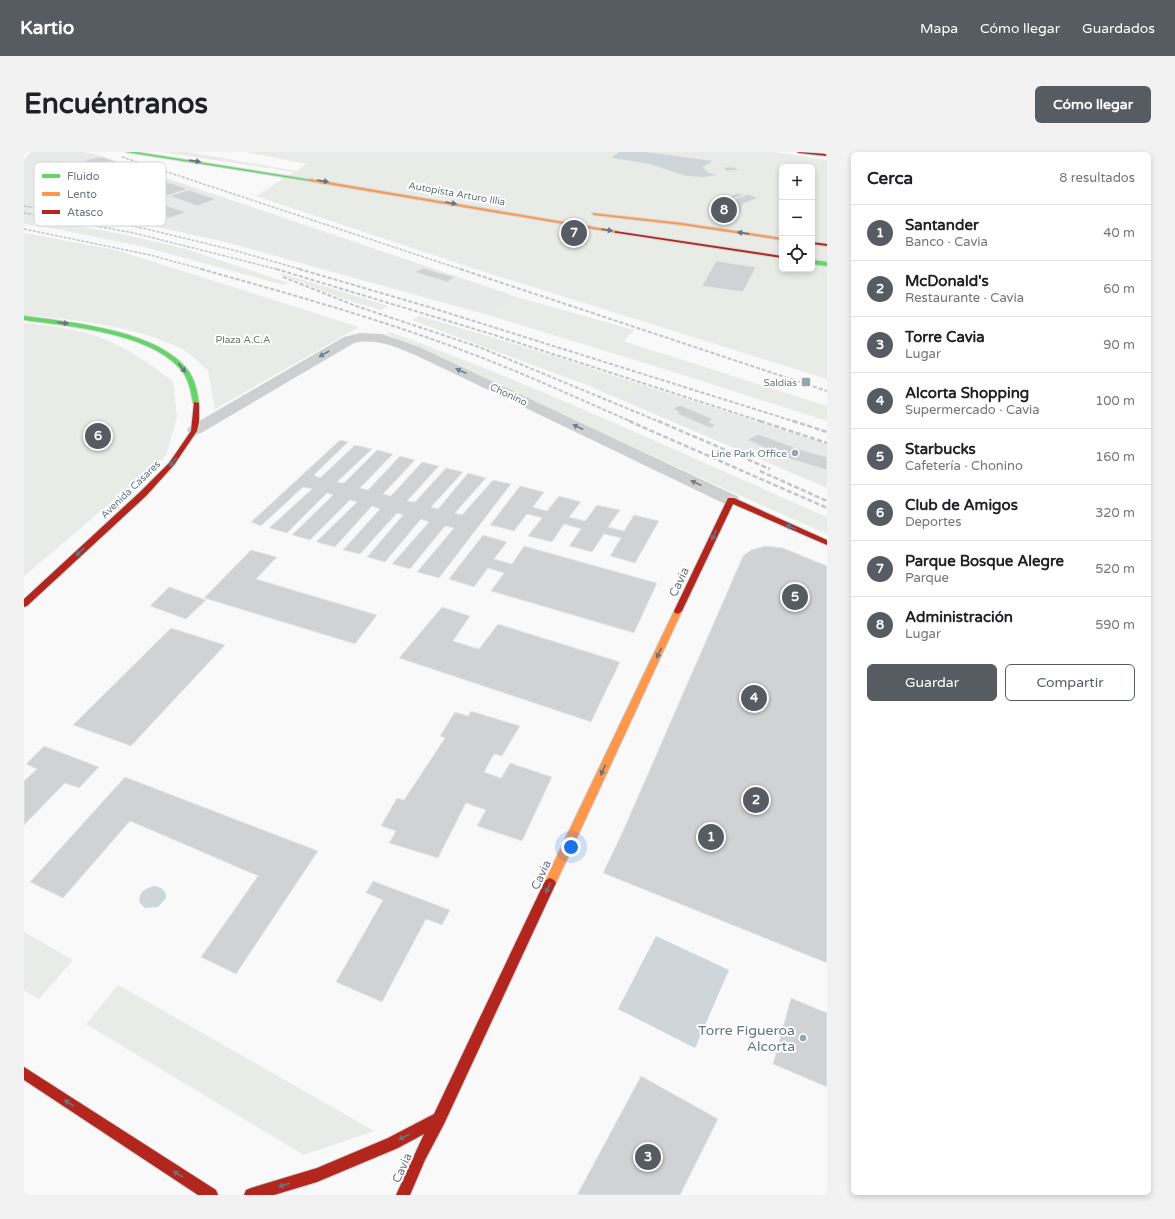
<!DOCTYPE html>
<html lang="es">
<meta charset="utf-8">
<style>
:root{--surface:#fff;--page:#f2f2f2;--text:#202124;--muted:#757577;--line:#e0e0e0;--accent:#565c61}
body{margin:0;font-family:"Varela Round",sans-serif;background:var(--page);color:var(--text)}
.controls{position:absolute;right:12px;top:12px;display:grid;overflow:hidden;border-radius:6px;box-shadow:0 2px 6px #0003}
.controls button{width:36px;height:36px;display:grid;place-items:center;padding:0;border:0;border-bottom:1px solid var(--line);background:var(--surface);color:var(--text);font:20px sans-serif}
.you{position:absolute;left:547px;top:695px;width:14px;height:14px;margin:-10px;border:3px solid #fff;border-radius:50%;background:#1a73e8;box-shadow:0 0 0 6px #1a73e833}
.badge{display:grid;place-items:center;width:26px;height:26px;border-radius:50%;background:var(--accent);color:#fff;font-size:13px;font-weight:700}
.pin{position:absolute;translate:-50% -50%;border:2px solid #fff;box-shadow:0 1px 4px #0006}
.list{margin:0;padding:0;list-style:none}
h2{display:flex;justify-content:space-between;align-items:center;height:52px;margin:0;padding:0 16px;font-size:17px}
h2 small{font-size:13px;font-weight:400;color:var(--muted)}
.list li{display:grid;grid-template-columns:26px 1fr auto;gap:12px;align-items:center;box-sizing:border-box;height:56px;padding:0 16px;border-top:1px solid var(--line)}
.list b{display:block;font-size:15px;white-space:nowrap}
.list p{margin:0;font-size:13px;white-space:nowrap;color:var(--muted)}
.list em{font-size:13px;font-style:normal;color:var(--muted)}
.actions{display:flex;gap:8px;padding:12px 16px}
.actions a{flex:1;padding:9px 0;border:1px solid var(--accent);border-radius:6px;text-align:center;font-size:14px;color:var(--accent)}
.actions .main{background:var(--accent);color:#fff}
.icon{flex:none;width:22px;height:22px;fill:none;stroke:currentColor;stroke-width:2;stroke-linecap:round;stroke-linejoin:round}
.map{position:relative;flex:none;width:803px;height:1043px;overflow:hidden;border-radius:6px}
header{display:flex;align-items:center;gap:24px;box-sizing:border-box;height:56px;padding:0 20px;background:var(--accent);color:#fff}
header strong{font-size:19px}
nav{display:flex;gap:22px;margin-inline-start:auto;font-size:14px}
.intro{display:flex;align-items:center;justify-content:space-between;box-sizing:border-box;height:96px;padding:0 24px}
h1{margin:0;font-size:28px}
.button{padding:10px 18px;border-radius:6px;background:var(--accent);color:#fff;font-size:14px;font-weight:700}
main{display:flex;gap:24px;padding:0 24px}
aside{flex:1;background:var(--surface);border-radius:6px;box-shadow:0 2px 6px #0003}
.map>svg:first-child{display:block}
.built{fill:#e8e9e9}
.green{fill:#e8ebe6;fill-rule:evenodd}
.water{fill:#ced6d9}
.building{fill:#d0d2d3;stroke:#e8e8e8}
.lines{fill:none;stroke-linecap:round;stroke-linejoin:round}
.fast-casing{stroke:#d5d6d7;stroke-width:2}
.slow-casing{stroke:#d5d6d7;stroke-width:2}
.jam-casing{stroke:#d5d6d7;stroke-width:2}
.street{fill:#cecfd0;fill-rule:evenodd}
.fast{fill:#63d668;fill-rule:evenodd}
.slow{fill:#ff974d;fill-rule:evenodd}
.jam{fill:#b3261e;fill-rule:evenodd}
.rail-far2{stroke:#c3c5c6;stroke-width:1.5;stroke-dasharray:3 1.5;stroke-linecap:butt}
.rail-far1{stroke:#c3c5c6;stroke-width:2;stroke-dasharray:4 2;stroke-linecap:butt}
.rail{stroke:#c3c5c6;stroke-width:2.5;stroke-dasharray:5 2.5;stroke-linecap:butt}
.oneway{fill:#657683}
.oneway2{fill:#707f8b}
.poi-dot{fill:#99a4ac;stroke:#fff;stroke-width:1.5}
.labels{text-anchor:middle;stroke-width:4;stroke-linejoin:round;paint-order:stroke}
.far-street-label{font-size:10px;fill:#657683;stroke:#fff}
.far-park-label{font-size:10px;fill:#687a64;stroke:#fff}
.far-poi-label{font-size:10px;fill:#657683;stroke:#fff;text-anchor:end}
.street-label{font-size:12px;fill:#657683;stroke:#fff}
.near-poi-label{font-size:14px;fill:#657683;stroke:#fff;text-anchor:end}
.key{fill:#fff;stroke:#d1d6da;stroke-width:1}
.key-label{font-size:11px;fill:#657683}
</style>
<header>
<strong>Kartio</strong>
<nav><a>Mapa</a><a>Cómo llegar</a><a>Guardados</a></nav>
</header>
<div class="intro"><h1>Encuéntranos</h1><a class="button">Cómo llegar</a></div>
<main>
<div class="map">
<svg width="803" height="1043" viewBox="0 0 803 1043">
<rect width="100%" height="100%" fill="#f9f9f9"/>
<g class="built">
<polygon points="7,0 60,0 71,2 496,146 464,163 201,90 70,61 38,78 0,72 0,8"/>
<polygon points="581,221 803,292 803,336 563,233"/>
</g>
<g class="green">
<path d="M 137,0 L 164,0 L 272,19 L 283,12 L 222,0 L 750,0 L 803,8 L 803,227 L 470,123 L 232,44 L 270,20 ZM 758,15 L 788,15 L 788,117 L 758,117 Z"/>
<polygon points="48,73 98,82 162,97 264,131 260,133 120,95 38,78"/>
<path d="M 0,81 L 92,98 L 335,175 L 191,257 L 184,219 C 175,211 166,200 156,196 C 108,173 52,168 0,163 Z"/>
<polygon points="256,121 365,154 356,158 320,147 258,123"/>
<polygon points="496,146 610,178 599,189 803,254 803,269 637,216 464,163"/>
<polygon points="396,164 527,203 581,221 563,233 388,168"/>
<path d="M 0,171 C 25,174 52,176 75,185 C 102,195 126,212 149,229 L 153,264 L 142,304 L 0,424 Z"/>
<path d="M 366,180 C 515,234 658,302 803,365 L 803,382 L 699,336 L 362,182 Z"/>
<polygon points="583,223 614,235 601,243 569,231"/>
<polygon points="0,780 49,808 15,847 0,838"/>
<polygon points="94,833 350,979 280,1003 62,872"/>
</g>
<g class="water">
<polygon points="595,0 622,0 688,9 679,15 683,20 692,23 681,25 662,24 626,12 589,6 588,5"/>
<path d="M 130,734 C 138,735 142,738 142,746 L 134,755 L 121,756 L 116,751 C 113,741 122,736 130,734 Z"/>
<polygon points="632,784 705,818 671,896 594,857"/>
</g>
<g class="building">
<polygon points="78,5 107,14 99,18 75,13 30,32 12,29 66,7"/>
<polygon points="701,15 710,15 715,18 704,19 700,18"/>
<polygon points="105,17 164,37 139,45 80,24"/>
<polygon points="165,38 192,47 174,54 145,44"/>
<polygon points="714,41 721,43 710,46 704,50 696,49"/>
<polygon points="725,42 734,46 719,52 717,59 719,61 703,61 701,53 705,49"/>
<polygon points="131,50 162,60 146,66 114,57"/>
<polygon points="692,109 732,115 719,140 678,134"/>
<polygon points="399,116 431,125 423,130 390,120"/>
<polygon points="656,253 689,267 685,270 692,273 686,276 652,261 655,260 649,257"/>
<polygon points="734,282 775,297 803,305 803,318 769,308 723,288"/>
<polygon points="316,288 324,290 290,323 296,326 331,293 348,297 313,330 320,331 353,298 369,302 336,336 344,338 376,304 391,308 359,342 367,344 398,310 415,314 383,349 391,350 422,316 439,320 407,355 414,357 444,321 462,326 431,361 438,363 469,328 487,332 415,426 393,420 430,376 421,374 386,417 368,412 405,370 397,367 361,410 343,405 379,363 373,361 336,402 319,398 356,357 348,354 311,395 292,390 333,350 326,348 286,388 268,383 309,343 303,341 263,381 245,376 288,337 279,335 237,374 227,370"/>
<polygon points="496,334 520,340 509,355 523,359 535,344 557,350 545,365 561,369 573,353 596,358 584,375 600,379 610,363 635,369 611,411 586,404 597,386 580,382 568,400 545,394 557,377 540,372 528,390 504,384 518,366 503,362 490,379 466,373"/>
<polygon points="459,383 483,390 470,407 488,412 500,394 633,431 610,481 467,439 480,421 464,416 450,435 425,427"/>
<polygon points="741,394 759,396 803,414 803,811 579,721 599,679 719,404 727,398"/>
<polygon points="227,398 253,405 232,427 353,463 331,492 180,446"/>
<polygon points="145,435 182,448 162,467 126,454"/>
<polygon points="418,455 446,464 429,489 455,497 474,472 596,510 567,570 375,506"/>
<polygon points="147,476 201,493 107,594 49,573"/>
<polygon points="447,559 496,574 478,604 470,602 460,620 477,626 486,611 528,625 498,689 453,674 462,658 442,651 414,706 365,691 372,679 357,674 373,646 380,648 421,586 416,584 431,560 444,564"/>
<polygon points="20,594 75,615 55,636 41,631 0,673 0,629 13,617 2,612"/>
<polygon points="101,625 294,699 212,822 177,805 234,724 106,669 39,746 6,730"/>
<polygon points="349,729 426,758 418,773 402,767 358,850 312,830 359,748 342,741"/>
<polygon points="767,846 803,861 803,935 749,912"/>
<polygon points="617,924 694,967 656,1043 553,1043"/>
</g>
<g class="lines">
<g class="fast-casing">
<g id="fast">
<polygon points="102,0 112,0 288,28 286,29"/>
<polygon points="788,108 803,110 803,114 788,112"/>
<path d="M 0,164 C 46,170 132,178 163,217 C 171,227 173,239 175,251 L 172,253 L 169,251 C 167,240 165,228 158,219 C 128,181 45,174 0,168 Z"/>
</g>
</g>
<g class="slow-casing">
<g id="slow">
<polygon points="286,27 593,79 595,80 593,81 285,29"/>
<polygon points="568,61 658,71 758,86 758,88 658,73 570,63"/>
<polygon points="654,456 658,459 532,731 530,734 526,736 522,734 520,731 650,459"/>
</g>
</g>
<g class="jam-casing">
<g id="jam">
<polygon points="773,0 803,2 803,4 775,1"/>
<polygon points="591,79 758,104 758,106 593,81 591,81"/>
<polygon points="788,90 803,92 803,94 788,92"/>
<polygon points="170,250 175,251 175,270 173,279 150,313 122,344 3,454 0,455 0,447 116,340 145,311 167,279"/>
<polygon points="704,346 710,346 803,388 803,393 709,352 658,459 654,462 651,461 650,459"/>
<polygon points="526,726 530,728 532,731 420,972 401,1008 386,1043 372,1043 400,982 374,996 293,1030 250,1043 220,1043 222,1038 227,1036 293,1016 364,986 410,962 520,731 522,728"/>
<polygon points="0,915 192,1038 194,1043 174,1043 0,928"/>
</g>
</g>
<path class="street" d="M 336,181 L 358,182 L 395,195 L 713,344 L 716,348 L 713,352 L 707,353 L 701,352 L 406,210 C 381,199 357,185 330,191 L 177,281 L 171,283 L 165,281 L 163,278 L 165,275 L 320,185 Z"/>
<use href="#fast" class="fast"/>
<use href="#slow" class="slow"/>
<use href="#jam" class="jam"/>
<g class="rail-far2">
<polyline points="98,5 439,118"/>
<polyline points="0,54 114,75 209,98 279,118"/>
<polyline points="0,61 110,81 256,118"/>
<polyline points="0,77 126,103 181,118"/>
</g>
<g class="rail-far1">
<path d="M 177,117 C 266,142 356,167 443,200 C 499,221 553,246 608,270"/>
<polyline points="252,117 464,181 739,270"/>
<polyline points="275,117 405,155 772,270"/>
<polyline points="436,117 803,239"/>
<polyline points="259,125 332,154 455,195 636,270"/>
</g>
<g class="rail">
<polyline points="605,269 803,356"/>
<polyline points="634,269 746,317"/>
<polyline points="736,269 803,291"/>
<polyline points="769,269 803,280"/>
<polyline points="736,319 803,349"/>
</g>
</g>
<defs><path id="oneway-solid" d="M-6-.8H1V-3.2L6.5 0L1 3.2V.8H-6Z"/></defs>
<g class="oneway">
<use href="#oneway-solid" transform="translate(171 9) rotate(8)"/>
<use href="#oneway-solid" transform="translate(299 29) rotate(9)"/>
<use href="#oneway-solid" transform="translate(427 51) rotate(10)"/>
<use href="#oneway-solid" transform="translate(583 78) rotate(9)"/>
<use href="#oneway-solid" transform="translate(719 81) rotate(-172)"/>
<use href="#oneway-solid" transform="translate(39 171) rotate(7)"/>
<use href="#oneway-solid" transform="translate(158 216) rotate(52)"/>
<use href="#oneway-solid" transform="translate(149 310) rotate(129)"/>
<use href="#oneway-solid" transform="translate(767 375) rotate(-156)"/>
<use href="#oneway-solid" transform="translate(690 383) rotate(115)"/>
<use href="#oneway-solid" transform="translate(56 400) rotate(137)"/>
<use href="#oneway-solid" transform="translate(635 501) rotate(115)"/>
<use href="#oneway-solid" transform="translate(579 618) rotate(115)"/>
<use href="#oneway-solid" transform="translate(524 736) rotate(115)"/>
<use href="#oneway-solid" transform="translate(45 951) rotate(-147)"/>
<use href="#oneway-solid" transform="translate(380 985) rotate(153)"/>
<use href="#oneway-solid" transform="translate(154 1022) rotate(-147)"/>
<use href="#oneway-solid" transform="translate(260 1033) rotate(163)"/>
</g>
<g class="oneway2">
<use href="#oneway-solid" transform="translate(300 202) rotate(150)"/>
<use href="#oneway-solid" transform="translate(437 219) rotate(-155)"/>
<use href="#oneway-solid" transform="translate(554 275) rotate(-155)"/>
<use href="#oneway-solid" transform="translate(672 331) rotate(-155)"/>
</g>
<g class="poi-dot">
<rect x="777" y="225" width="10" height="10" rx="2"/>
<circle cx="771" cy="301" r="4"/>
<circle cx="779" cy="886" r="4"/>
</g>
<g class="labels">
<g class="far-street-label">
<text transform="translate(433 41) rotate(10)" y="4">Autopista Arturo Illia</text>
<text transform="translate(485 242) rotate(25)" y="4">Chonino</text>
<text transform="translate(106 337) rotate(-44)" y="4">Avenida Casares</text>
</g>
<g class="far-park-label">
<text x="219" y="191">Plaza A.C.A</text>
</g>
<g class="far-poi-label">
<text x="773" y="234">Saldías</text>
<text x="763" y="305">Line Park Office</text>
</g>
<g class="street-label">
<text transform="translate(655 430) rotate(-65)" y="4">Cavia</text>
<text transform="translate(517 723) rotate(-65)" y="4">Cavia</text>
<text transform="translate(378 1016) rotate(-66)" y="4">Cavia</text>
</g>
<g class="near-poi-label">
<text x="771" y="883">Torre Figueroa<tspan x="771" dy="16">Alcorta</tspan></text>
</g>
</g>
<rect x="10" y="10" width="132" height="64" rx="6" class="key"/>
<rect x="18" y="22" width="18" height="4" fill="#63d668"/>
<rect x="18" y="40" width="18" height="4" fill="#ff974d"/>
<rect x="18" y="58" width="18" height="4" fill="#b3261e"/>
<g class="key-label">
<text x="43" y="28">Fluido</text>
<text x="43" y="46">Lento</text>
<text x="43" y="64">Atasco</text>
</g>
</svg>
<div class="controls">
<button>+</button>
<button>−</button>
<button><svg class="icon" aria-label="locate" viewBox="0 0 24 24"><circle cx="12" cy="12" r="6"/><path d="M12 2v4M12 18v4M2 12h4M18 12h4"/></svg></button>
</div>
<div class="you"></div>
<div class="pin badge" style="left:687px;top:685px">1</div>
<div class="pin badge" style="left:732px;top:648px">2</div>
<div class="pin badge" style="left:624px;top:1005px">3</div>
<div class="pin badge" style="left:730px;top:546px">4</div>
<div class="pin badge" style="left:771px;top:445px">5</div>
<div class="pin badge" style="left:74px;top:284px">6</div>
<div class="pin badge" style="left:550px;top:81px">7</div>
<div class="pin badge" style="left:700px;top:58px">8</div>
</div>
<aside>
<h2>Cerca<small>8 resultados</small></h2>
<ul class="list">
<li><span class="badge">1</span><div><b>Santander</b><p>Banco · Cavia</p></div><em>40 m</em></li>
<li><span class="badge">2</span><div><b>McDonald's</b><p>Restaurante · Cavia</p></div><em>60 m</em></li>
<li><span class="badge">3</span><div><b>Torre Cavia</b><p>Lugar</p></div><em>90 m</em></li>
<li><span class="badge">4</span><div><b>Alcorta Shopping</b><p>Supermercado · Cavia</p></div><em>100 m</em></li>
<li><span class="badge">5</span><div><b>Starbucks</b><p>Cafetería · Chonino</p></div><em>160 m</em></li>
<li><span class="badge">6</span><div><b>Club de Amigos</b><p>Deportes</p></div><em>320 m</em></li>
<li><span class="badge">7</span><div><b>Parque Bosque Alegre</b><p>Parque</p></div><em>520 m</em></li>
<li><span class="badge">8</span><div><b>Administración</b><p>Lugar</p></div><em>590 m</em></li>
</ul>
<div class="actions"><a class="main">Guardar</a><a>Compartir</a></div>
</aside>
</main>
